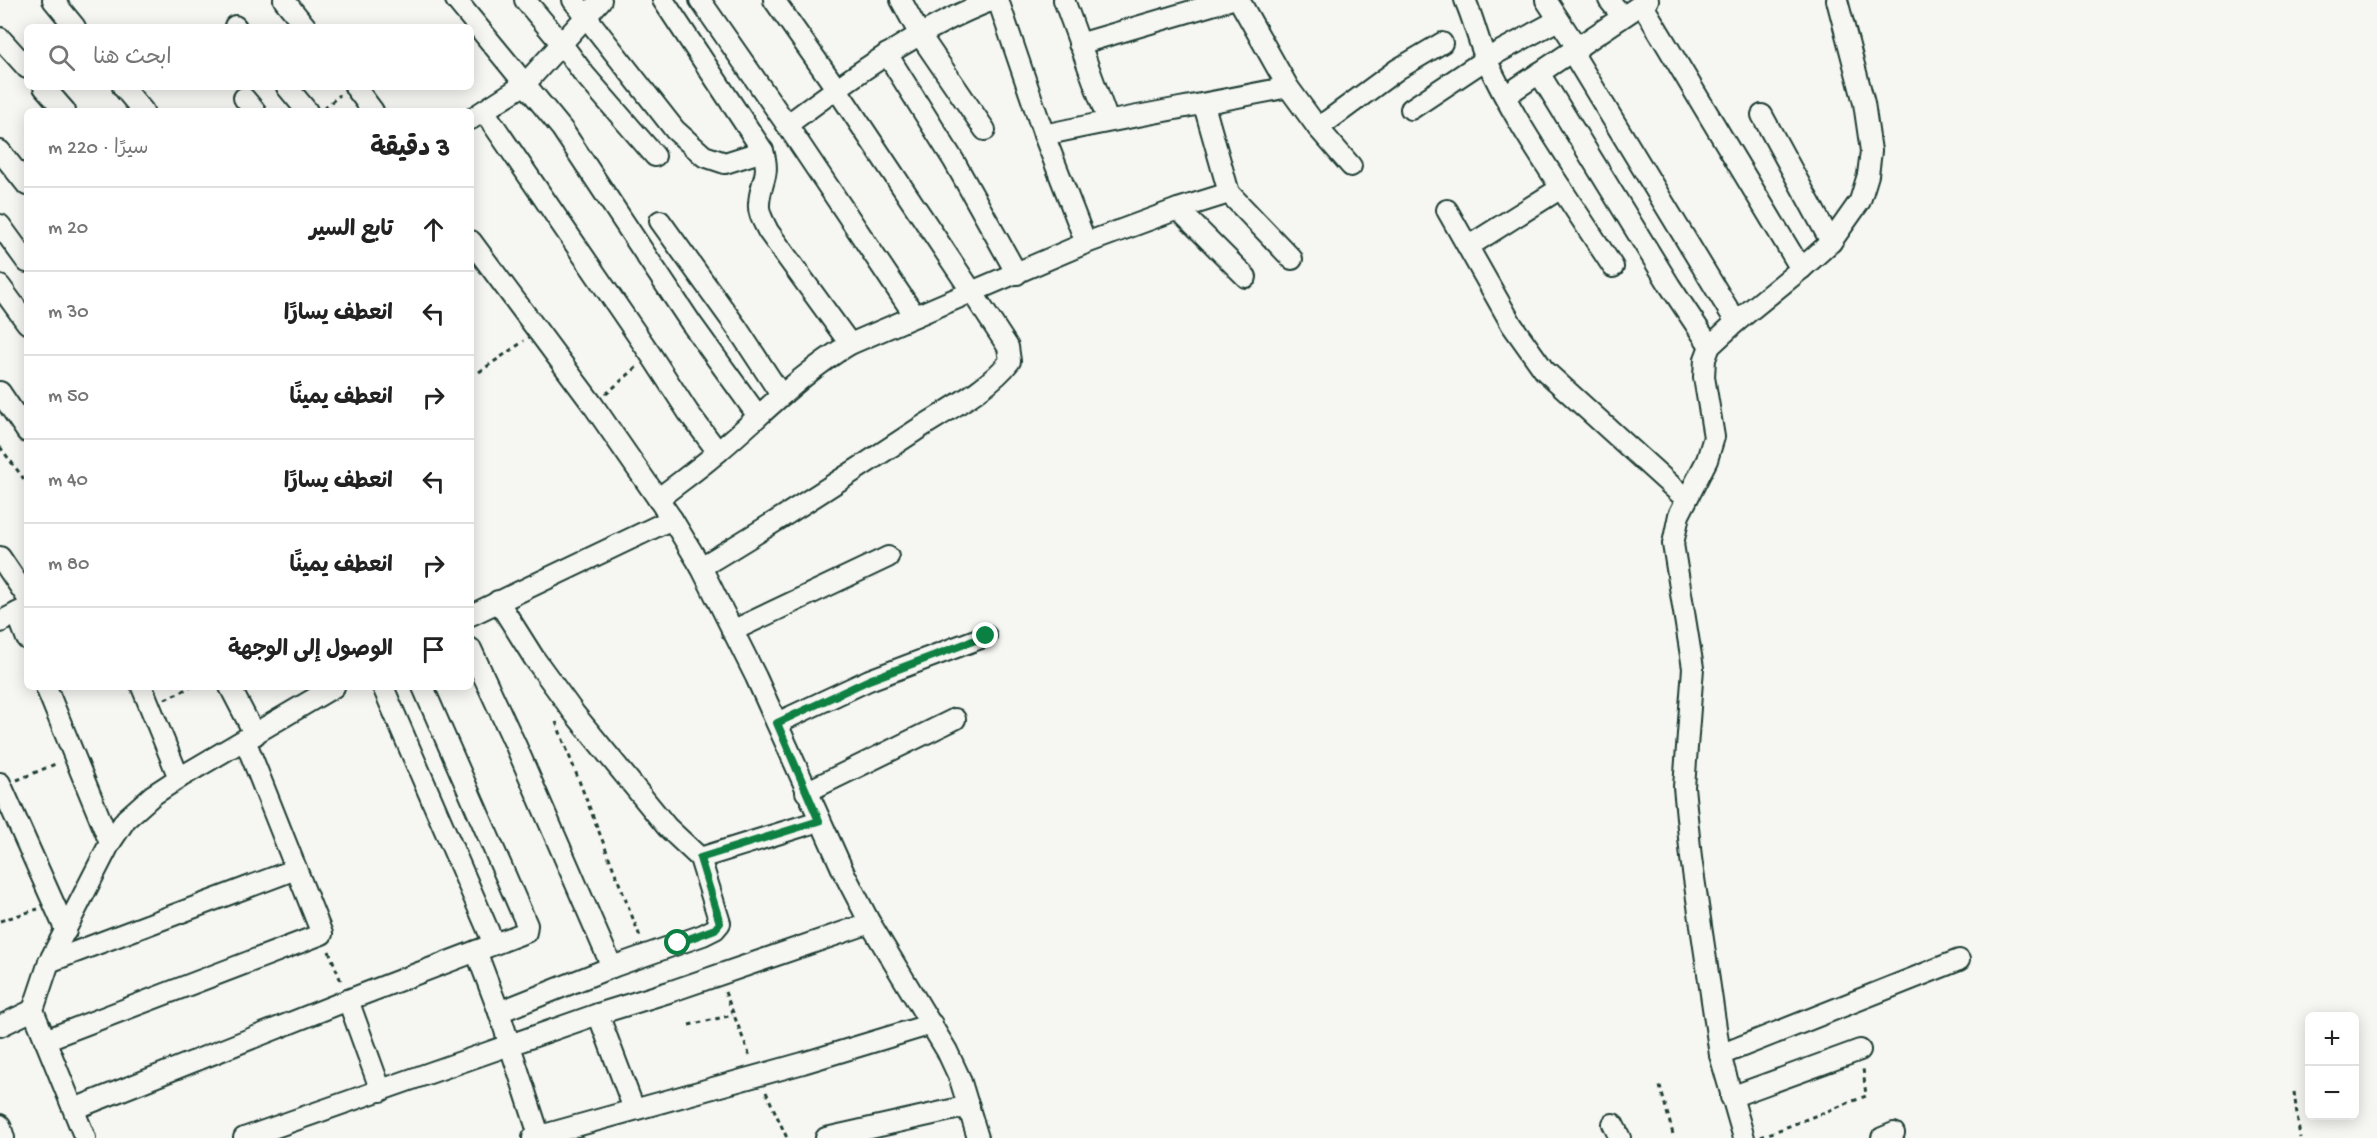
<!DOCTYPE html>
<html lang="ar">
<meta charset="utf-8">
<style>
:root{--surface:#fff;--page:#f6f6f6;--text:#222;--muted:#767676;--line:#e0e0e0}
body{margin:0;font-family:"Gochi Hand","Playpen Sans Arabic",sans-serif;background:var(--page);color:var(--text);direction:rtl}
.controls{position:absolute;right:18px;bottom:18px;display:grid;overflow:hidden;border-radius:9px;box-shadow:0 3px 15px #0003}
.controls button{width:54px;height:54px;display:grid;place-items:center;padding:0;border:0;border-bottom:2px solid var(--line);background:var(--surface);color:var(--text);font:30px sans-serif}
.stop{position:absolute;width:18px;height:18px;margin:-14px;border:4px solid #0b8043;border-radius:50%;background:#fff}
.stop.end{background:#0b8043;border-color:#fff;box-shadow:0 2px 6px #0008}
.list{margin:0;padding:0;list-style:none}
h2{display:flex;justify-content:space-between;align-items:center;height:78px;margin:0;padding:0 24px;font-size:26px}
h2 small{font-size:20px;font-weight:400;color:var(--muted)}
.list li{display:grid;grid-template-columns:39px 1fr auto;gap:18px;align-items:center;box-sizing:border-box;height:84px;padding:0 24px;border-top:2px solid var(--line)}
.list b{display:block;font-size:22px;white-space:nowrap}
.list em{font-size:20px;font-style:normal;color:var(--muted)}
.icon{flex:none;width:33px;height:33px;fill:none;stroke:currentColor;stroke-width:2;stroke-linecap:round;stroke-linejoin:round}
.map{position:relative;flex:none;width:2377px;height:1138px;overflow:hidden;direction:ltr}
.search{position:absolute;background:var(--surface);box-shadow:0 3px 15px #0003;left:24px;top:24px;width:450px;height:66px;display:flex;align-items:center;gap:15px;box-sizing:border-box;padding:0 21px;border-radius:9px;color:var(--muted);font-size:22px}
.panel{position:absolute;background:var(--surface);box-shadow:0 3px 15px #0003;left:24px;top:108px;width:450px;height:582px;border-radius:9px;direction:rtl}
.map>svg:first-child{display:block}
.lines{fill:none;stroke-linecap:round;stroke-linejoin:round}
.minor-casing{stroke:#1f3d34;stroke-width:24}
.path{stroke:#1f3d34;stroke-width:3;stroke-dasharray:4.5 4.5;stroke-linecap:butt}
.minor{stroke:#f6f6f2;stroke-width:20}
.route{stroke:#0b8043;stroke-width:8}
</style>
<div class="map">
<svg width="2377" height="1138" viewBox="0 0 2377 1138">
<rect width="100%" height="100%" fill="#f6f6f2"/>
<filter id="ink" filterUnits="userSpaceOnUse"><feTurbulence type="fractalNoise" baseFrequency=".0167" numOctaves="2"/><feDisplacementMap in="SourceGraphic" scale="12" xChannelSelector="R" yChannelSelector="G"/><feConvolveMatrix kernelMatrix="1 2 1 2 8 2 1 2 1" color-interpolation-filters="sRGB"/></filter>
<g filter="url(#ink)">
<g class="lines">
<g class="minor-casing">
<g id="minor">
<polyline points="53,0 75,27"/>
<polyline points="284,0 306,27"/>
<polyline points="456,0 562,129 691,323 758,416"/>
<polyline points="525,0 561,43 584,74 655,156"/>
<polyline points="573,0 675,130 704,156 725,163 763,151"/>
<path d="M 663,0 L 763,151 C 771,177 760,181 759,204 C 758,214 764,222 768,231 L 850,344"/>
<polyline points="700,0 787,125 915,316"/>
<polyline points="901,0 920,35 985,130"/>
<polyline points="998,0 1044,135 1086,243"/>
<polyline points="1064,0 1108,121"/>
<polyline points="1239,0 1288,87 1318,128 1351,166"/>
<path d="M 1465,0 C 1474,20 1478,41 1487,61 C 1507,105 1534,147 1561,188"/>
<polyline points="1546,0 1578,49"/>
<polyline points="1609,0 1622,16"/>
<polyline points="1642,4 1801,269"/>
<polyline points="235,26 236,27"/>
<polyline points="0,38 27,68"/>
<polyline points="1079,44 1229,0"/>
<polyline points="1572,52 1736,322"/>
<polyline points="887,54 954,161 1017,274"/>
<polyline points="1539,73 1670,286 1710,346"/>
<polyline points="44,87 65,111"/>
<polyline points="123,87 143,111"/>
<polyline points="287,87 307,111"/>
<polyline points="355,87 373,111"/>
<polyline points="1505,96 1648,0"/>
<polyline points="244,98 255,111"/>
<polyline points="1204,105 1229,193 1292,259"/>
<polyline points="1411,109 1486,59 1558,20"/>
<polyline points="484,111 651,355 688,412 718,452"/>
<polyline points="1762,115 1831,242"/>
<polyline points="471,119 525,84 601,0"/>
<path d="M 787,125 C 851,77 917,29 993,0"/>
<polyline points="1318,128 1398,69 1442,43"/>
<path d="M 1044,135 C 1125,117 1207,104 1288,87"/>
<polyline points="0,151 27,185"/>
<polyline points="1178,209 1246,277"/>
<polyline points="1447,210 1512,325 1544,370 1686,499"/>
<polyline points="660,221 737,328 781,395"/>
<polyline points="0,225 27,262"/>
<polyline points="471,241 593,405 672,519 701,567 756,677 844,873 870,923 947,1051 960,1079 978,1138"/>
<polyline points="1469,246 1561,188 1613,267"/>
<polyline points="0,286 27,323"/>
<polyline points="0,392 27,432"/>
<path d="M 658,499 C 678,483 700,468 719,451 C 763,414 800,374 850,344 L 1086,243 L 1178,209 L 1229,193"/>
<polyline points="0,557 27,597"/>
<path d="M 701,567 C 775,523 847,476 918,429 C 946,411 991,387 1010,361 L 1008,347 L 972,292 L 836,88 L 774,0"/>
<polyline points="498,601 534,658 574,713 667,827 700,858 720,923 715,929 703,935 612,967 499,1012"/>
<polyline points="17,613 27,639"/>
<polyline points="471,615 672,519"/>
<polyline points="0,622 27,608"/>
<polyline points="732,631 888,557"/>
<polyline points="471,649 516,746 612,967"/>
<polyline points="46,687 110,843"/>
<polyline points="142,687 179,778"/>
<polyline points="230,687 255,735"/>
<polyline points="383,687 494,944"/>
<polyline points="777,723 869,680 986,636"/>
<polyline points="0,783 66,931"/>
<polyline points="806,792 955,719"/>
<polyline points="700,858 819,821"/>
<polyline points="476,951 499,1012 540,1138"/>
<polyline points="49,962 296,869"/>
<polyline points="348,1000 381,1091"/>
<polyline points="598,1014 634,1109"/>
<polyline points="0,1026 33,1010"/>
<polyline points="45,1040 322,934 245,740"/>
<polyline points="1720,1055 1959,960"/>
<polyline points="1731,1097 1860,1050"/>
<polyline points="74,1109 348,1000 526,932 527,925 423,687"/>
<polyline points="1613,1124 1620,1138"/>
<polyline points="0,1125 4,1138"/>
<polyline points="85,1138 33,1010 49,962 110,843 126,819 153,795 179,778 334,687"/>
<polyline points="244,1138 598,1014 669,992 870,923"/>
<polyline points="533,1138 803,1063 932,1024"/>
<polyline points="826,1138 969,1106"/>
<polyline points="1744,1138 1720,1055 1691,858 1684,787 1693,668 1673,544 1679,515 1707,460 1714,437 1704,377 1705,359 1710,346 1736,322 1801,269 1831,242 1860,201 1868,175 1871,151 1864,103 1837,0"/>
<polyline points="1882,1138 1894,1133"/>
</g>
</g>
<g class="path">
<polyline points="324,108 340,95"/>
<polyline points="479,372 524,341"/>
<polyline points="606,394 637,367"/>
<polyline points="0,447 27,483"/>
<polyline points="165,699 191,687"/>
<polyline points="556,722 641,939"/>
<polyline points="17,780 58,763"/>
<polyline points="0,921 38,909"/>
<polyline points="329,951 342,984"/>
<polyline points="725,992 751,1059"/>
<polyline points="689,1025 733,1015"/>
<polyline points="1660,1086 1674,1138"/>
<polyline points="766,1092 787,1138"/>
<polyline points="2294,1092 2300,1138"/>
<polyline points="1761,1137 1866,1096 1863,1068"/>
</g>
<use href="#minor" class="minor"/>
</g>
</g>
<g class="lines" filter="url(#ink)">
<polyline class="route" points="678,943 715,929 720,923 700,858 819,821 777,723 869,680 986,636"/>
</g>
</svg>
<div class="controls">
<button>+</button>
<button>−</button>
</div>
<div class="stop" style="left:678px;top:943px"></div>
<div class="stop end" style="left:986px;top:636px"></div>
<div class="search"><svg class="icon" aria-label="search" viewBox="0 0 24 24"><circle cx="10" cy="10" r="6"/><path d="M15 15l6 6"/></svg>ابحث هنا</div>
<section class="panel">
<h2>3 دقيقة<small>سيرًا · 220 m</small></h2>
<ul class="list">
<li><svg class="icon" aria-label="ahead" viewBox="0 0 24 24"><path d="M12 20V5M6 11l6-6 6 6"/></svg><div><b>تابع السير</b></div><em>20 m</em></li>
<li><svg class="icon" aria-label="left" viewBox="0 0 24 24"><path d="M17 20v-9H6M10 6l-5 5 5 5"/></svg><div><b>انعطف يسارًا</b></div><em>30 m</em></li>
<li><svg class="icon" aria-label="right" viewBox="0 0 24 24"><path d="M7 20v-9h11M14 6l5 5-5 5"/></svg><div><b>انعطف يمينًا</b></div><em>50 m</em></li>
<li><svg class="icon" aria-label="left" viewBox="0 0 24 24"><path d="M17 20v-9H6M10 6l-5 5 5 5"/></svg><div><b>انعطف يسارًا</b></div><em>40 m</em></li>
<li><svg class="icon" aria-label="right" viewBox="0 0 24 24"><path d="M7 20v-9h11M14 6l5 5-5 5"/></svg><div><b>انعطف يمينًا</b></div><em>80 m</em></li>
<li><svg class="icon" aria-label="arrive" viewBox="0 0 24 24"><path d="M6 21V4h12l-3 4 3 4H6"/></svg><div><b>الوصول إلى الوجهة</b></div></li>
</ul>
</section>
</div>
